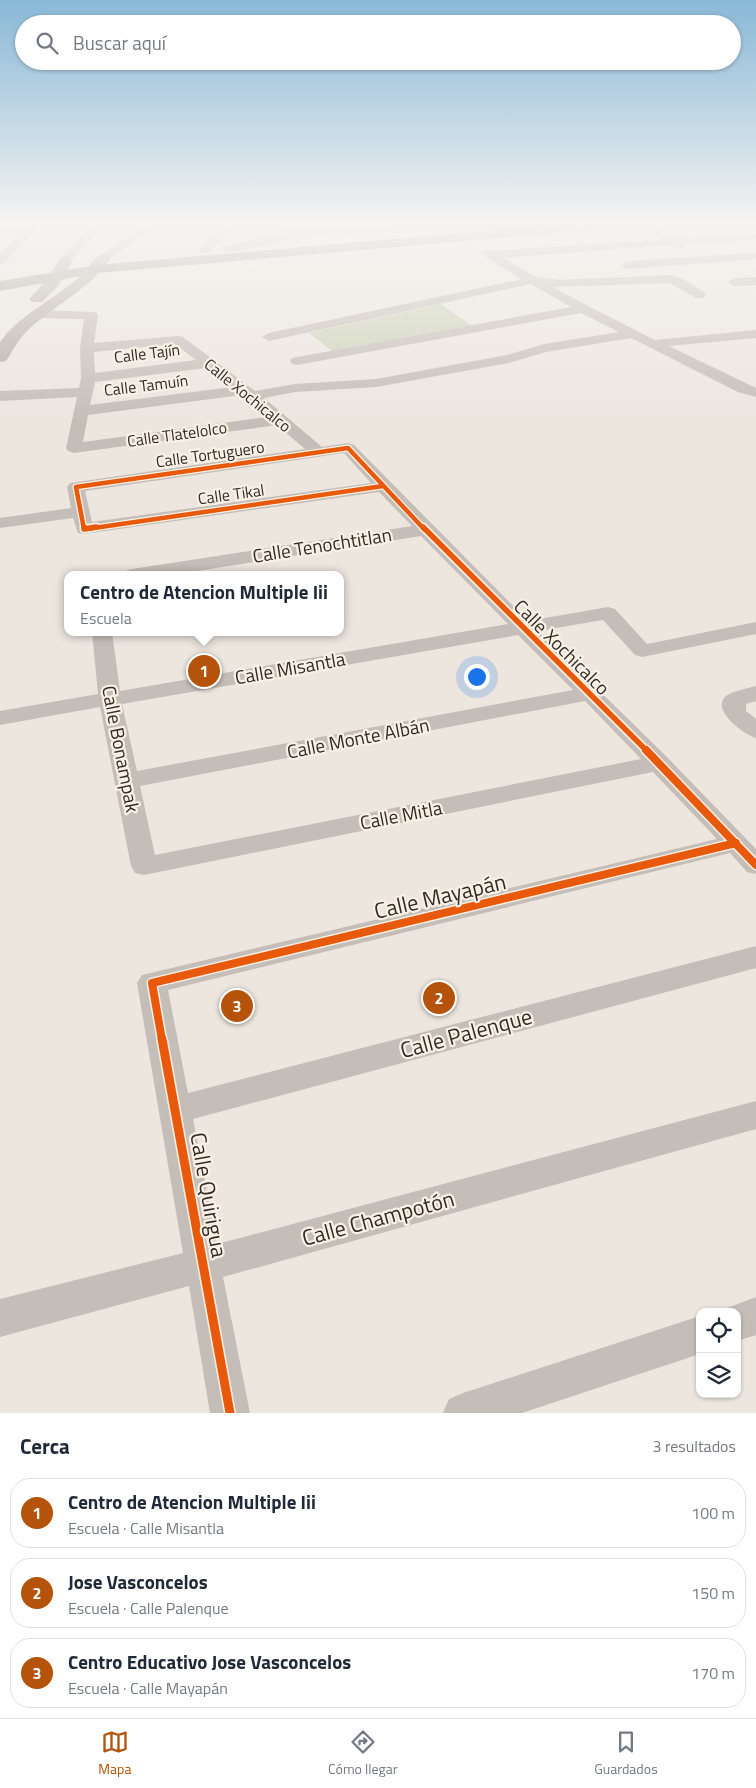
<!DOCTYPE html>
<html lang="es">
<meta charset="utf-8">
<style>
:root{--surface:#fff;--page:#f2f2f3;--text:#1f2937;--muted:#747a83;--line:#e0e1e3;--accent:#b45309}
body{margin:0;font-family:"Titillium Web",sans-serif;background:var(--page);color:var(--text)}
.controls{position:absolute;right:15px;bottom:15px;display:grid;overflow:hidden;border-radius:10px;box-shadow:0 1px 4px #0004}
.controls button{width:45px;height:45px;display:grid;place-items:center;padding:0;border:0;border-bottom:1px solid var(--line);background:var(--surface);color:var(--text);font:25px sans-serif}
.you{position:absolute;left:476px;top:676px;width:18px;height:18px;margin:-12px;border:4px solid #fff;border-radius:50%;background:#1a73e8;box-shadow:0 0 0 8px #1a73e833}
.badge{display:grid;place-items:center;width:32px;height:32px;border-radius:50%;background:var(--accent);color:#fff;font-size:16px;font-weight:700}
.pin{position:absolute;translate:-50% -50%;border:2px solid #fff;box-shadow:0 1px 5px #0006}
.popup{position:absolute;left:64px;top:571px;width:280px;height:65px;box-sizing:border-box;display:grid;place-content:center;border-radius:10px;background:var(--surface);filter:drop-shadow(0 1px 4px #0005);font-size:16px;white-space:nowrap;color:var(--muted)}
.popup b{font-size:19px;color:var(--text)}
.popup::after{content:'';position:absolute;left:50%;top:100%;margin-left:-10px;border:10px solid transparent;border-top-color:var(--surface)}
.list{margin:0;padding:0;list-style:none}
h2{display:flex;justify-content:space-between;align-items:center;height:65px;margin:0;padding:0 20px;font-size:21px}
h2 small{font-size:16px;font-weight:400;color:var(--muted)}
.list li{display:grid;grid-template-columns:32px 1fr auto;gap:15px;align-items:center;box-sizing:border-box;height:70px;margin:0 10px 10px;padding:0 10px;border:1px solid var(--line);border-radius:20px}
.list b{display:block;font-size:19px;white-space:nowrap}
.list p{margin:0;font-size:16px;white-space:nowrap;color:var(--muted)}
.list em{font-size:16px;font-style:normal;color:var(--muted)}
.icon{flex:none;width:28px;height:28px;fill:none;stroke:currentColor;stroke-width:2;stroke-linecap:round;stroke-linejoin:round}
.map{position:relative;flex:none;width:756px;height:1413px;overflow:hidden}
.search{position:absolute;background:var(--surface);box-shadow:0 1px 4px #0004;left:15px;right:15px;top:15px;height:55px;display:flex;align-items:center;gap:12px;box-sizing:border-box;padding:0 18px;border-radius:28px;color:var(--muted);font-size:19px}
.sheet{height:305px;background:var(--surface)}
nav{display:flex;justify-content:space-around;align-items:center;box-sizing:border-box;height:70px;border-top:1px solid var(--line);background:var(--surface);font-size:14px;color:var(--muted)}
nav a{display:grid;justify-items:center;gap:2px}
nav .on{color:var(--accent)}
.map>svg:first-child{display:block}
.green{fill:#ccd2b8}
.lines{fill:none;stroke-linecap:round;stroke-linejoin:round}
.street{fill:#c5beb8;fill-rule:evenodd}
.secondary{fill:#b6aea8;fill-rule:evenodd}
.primary{fill:#b4ada7;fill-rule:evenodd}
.highway{fill:#aba59e;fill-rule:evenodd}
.cycleway-far3-casing{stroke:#f9f1e5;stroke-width:7}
.cycleway-far2-casing{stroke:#f9f1e5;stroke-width:9}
.cycleway-far1-casing{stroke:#f9f1e5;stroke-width:11}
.cycleway-casing{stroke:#f9f1e5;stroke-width:12}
.cycleway-far3{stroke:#e8590c;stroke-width:4.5}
.cycleway-far2{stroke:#e8590c;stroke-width:5.5}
.cycleway-far1{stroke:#e8590c;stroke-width:8}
.cycleway{stroke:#e8590c;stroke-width:9}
.labels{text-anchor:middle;stroke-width:4.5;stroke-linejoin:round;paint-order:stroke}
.far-street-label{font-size:16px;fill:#352b26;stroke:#f9f1e5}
.street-label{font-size:19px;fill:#352b26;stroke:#f9f1e5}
.near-street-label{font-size:22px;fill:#352b26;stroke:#f9f1e5}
</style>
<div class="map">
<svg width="756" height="1413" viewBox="0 0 756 1413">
<rect width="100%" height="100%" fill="#ece6df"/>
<g class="green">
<polygon points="309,223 482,223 267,242 299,232"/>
<polygon points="441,304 472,326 332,351 309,333"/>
</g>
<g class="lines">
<g class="street">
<polygon points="30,223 41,223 4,263 0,265 0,254 20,233 0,233 0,227 26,227"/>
<polygon points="93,223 104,223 69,263 61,263 59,261 61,259"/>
<polygon points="147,223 160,223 108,260 100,260 98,258 100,256"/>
<polygon points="227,223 239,223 208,253 200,253 198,251 200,249"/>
<path d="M 296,223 L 308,223 C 289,245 253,248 227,252 L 221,249 L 223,247 L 273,235 Z"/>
<path d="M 644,223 L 656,223 L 676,238 L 756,233 L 756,239 L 684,245 L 683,248 L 679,249 L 671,245 L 503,258 L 536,277 L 560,280 L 670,275 L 683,279 L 704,292 L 706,295 L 704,298 L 696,298 L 669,283 L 553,287 L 588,306 L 655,340 L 756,330 L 756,338 L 669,346 L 756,388 L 756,397 L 738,392 L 631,338 L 546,352 L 509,363 L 376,387 L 295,392 L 264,398 L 322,447 L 348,443 L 354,445 L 528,621 L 608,607 L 615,609 L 647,644 L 756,622 L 756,634 L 642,657 L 635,655 L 603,620 L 538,631 L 664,754 L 756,849 L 756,874 L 747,872 L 730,853 L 168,990 L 188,1093 L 756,946 L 756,968 L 193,1119 L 217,1244 L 756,1101 L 756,1129 L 223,1277 L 250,1413 L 210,1413 L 189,1286 L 0,1337 L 0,1299 L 183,1253 L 137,983 L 142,975 L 717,839 L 653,772 L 144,875 L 135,873 L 131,866 L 100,707 L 0,725 L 0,711 L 98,694 L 92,632 L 112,632 L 120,691 L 508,624 L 421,536 L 171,575 L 123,575 L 125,571 L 132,569 L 412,526 L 379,492 L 84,534 L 78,533 L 73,518 L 0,528 L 0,518 L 71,508 L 67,487 L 70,483 L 305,449 L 277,425 L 74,453 L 68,451 L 66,448 L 77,397 L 0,401 L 0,391 L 79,388 L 81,378 L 80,348 L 84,319 L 38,318 L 31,314 L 38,310 L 96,312 L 98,315 L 94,343 L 178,336 L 183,337 L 255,391 L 295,384 L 376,379 L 507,355 L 544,344 L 619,332 L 581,313 L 297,365 L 292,364 L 290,361 L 292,358 L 297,357 L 571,307 L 531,284 L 269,341 L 262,337 L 269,333 L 522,279 L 482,255 L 480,253 L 486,250 L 492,251 L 663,239 ZM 175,344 L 196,360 L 95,373 L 94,352 ZM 206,368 L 232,387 L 90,405 L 95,382 ZM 242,395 L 267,417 L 83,442 L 88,415 ZM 344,453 L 371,483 L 92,522 L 85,491 ZM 518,635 L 573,690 L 137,771 L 122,704 ZM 585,701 L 641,759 L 155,855 L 140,786 Z"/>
<polygon points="756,253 756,259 627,269 621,265 627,261"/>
<polygon points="756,277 756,285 734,286 728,282 734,278"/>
<path d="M 756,686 L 756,701 L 746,704 L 746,711 L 756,719 L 756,738 C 745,735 710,710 726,696 C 733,691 748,688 756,686 Z"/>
<polygon points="756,1297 756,1335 737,1341 737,1312 723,1312 724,1309"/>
<polygon points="700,1316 700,1354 522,1413 443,1413 449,1399 463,1393"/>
</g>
<g class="secondary">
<path d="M 104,254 L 109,255 L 111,258 C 89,290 54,305 26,332 C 17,341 13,351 6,361 L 0,362 L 0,342 C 20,314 54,300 79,277 C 87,271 94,256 104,254 Z"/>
<polygon points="65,257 70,258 72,261 59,285 42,302 32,302 29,299 32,296 48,278 60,258"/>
</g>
<polygon class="primary" points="492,223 550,223 544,227 493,231 486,227"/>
<polygon class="highway" points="576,223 631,223 625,227 97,273 0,291 0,281 97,265"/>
<g class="cycleway-far3-casing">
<g id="cycleway-far3">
<polyline points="84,529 76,487 348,448 424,529"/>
<polyline points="87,529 383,486"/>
</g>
</g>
<g class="cycleway-far2-casing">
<g id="cycleway-far2">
<polyline points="84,527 84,529 96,527"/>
<polyline points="423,527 647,751"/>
</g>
</g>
<g class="cycleway-far1-casing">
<g id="cycleway-far1">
<polyline points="646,750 756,865"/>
<polyline points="162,1040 152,983 736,843"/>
</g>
</g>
<g class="cycleway-casing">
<polyline id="cycleway" points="162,1039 230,1413"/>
</g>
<use href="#cycleway-far3" class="cycleway-far3"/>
<use href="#cycleway-far2" class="cycleway-far2"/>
<use href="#cycleway-far1" class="cycleway-far1"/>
<use href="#cycleway" class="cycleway"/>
</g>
<linearGradient id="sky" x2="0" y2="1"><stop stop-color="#89b8d7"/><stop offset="0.53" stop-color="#f6f4f1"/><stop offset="1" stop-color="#f6f4f1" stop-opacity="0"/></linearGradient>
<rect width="756" height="421" fill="url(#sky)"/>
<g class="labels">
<g class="far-street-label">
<text transform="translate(147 353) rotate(-7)" y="6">Calle Tajín</text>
<text transform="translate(146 385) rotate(-7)" y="6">Calle Tamuín</text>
<text transform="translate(248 395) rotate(39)" y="6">Calle Xochicalco</text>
<text transform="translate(177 434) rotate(-8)" y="6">Calle Tlatelolco</text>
<text transform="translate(210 454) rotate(-8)" y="6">Calle Tortuguero</text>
<text transform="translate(231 494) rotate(-8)" y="6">Calle Tikal</text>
</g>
<g class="street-label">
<text transform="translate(322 545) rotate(-9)" y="7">Calle Tenochtitlan</text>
<text transform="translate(562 647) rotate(45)" y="7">Calle Xochicalco</text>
<text transform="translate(290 668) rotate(-10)" y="7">Calle Misantla</text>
<text transform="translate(358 738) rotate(-11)" y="7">Calle Monte Albán</text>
<text transform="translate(121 749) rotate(79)" y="7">Calle Bonampak</text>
<text transform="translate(401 815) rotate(-11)" y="7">Calle Mitla</text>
</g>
<g class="near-street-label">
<text transform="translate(440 896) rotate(-13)" y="8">Calle Mayapán</text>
<text transform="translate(466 1033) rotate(-15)" y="8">Calle Palenque</text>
<text transform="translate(209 1195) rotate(80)" y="8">Calle Quirigua</text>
<text transform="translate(378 1218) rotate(-15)" y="8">Calle Champotón</text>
</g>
</g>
</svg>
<div class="controls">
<button><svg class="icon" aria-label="locate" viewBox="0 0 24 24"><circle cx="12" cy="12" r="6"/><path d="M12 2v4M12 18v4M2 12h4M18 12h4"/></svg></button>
<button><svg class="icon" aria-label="layers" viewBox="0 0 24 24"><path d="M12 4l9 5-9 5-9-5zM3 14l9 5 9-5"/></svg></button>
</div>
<div class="you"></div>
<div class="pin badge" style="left:204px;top:671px">1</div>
<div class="popup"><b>Centro de Atencion Multiple Iii</b>Escuela</div>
<div class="pin badge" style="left:439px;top:998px">2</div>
<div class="pin badge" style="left:237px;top:1006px">3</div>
<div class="search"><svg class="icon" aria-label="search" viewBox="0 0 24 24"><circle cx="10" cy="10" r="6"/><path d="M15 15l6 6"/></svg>Buscar aquí</div>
</div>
<section class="sheet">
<h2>Cerca<small>3 resultados</small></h2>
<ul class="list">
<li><span class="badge">1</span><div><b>Centro de Atencion Multiple Iii</b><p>Escuela · Calle Misantla</p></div><em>100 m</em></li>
<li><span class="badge">2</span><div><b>Jose Vasconcelos</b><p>Escuela · Calle Palenque</p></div><em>150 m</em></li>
<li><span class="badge">3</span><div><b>Centro Educativo Jose Vasconcelos</b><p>Escuela · Calle Mayapán</p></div><em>170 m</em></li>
</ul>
</section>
<nav>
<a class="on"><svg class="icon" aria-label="map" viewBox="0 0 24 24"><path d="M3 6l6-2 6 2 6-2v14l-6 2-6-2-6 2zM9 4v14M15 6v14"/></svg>Mapa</a>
<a><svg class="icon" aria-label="directions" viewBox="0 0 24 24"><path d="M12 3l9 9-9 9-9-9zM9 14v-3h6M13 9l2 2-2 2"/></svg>Cómo llegar</a>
<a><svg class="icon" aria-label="saved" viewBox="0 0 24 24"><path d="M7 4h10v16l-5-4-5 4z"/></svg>Guardados</a>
</nav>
